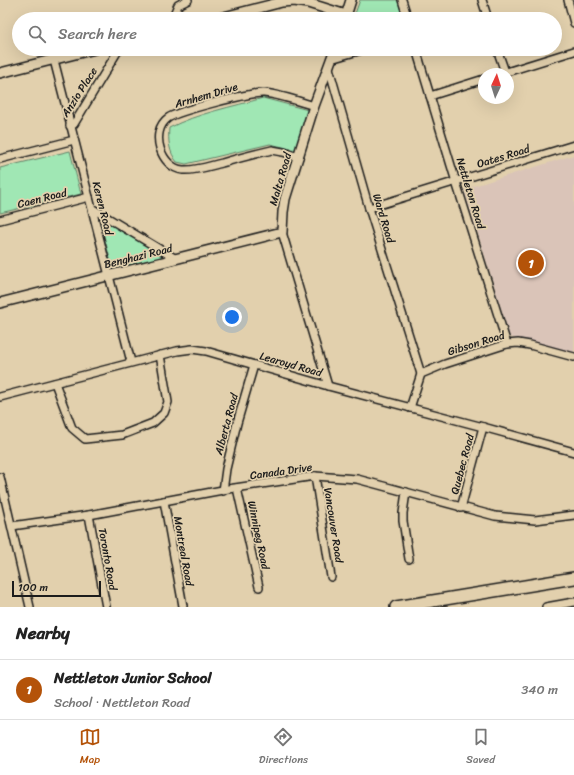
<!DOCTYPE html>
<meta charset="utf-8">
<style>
:root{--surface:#fff;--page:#f6f6f6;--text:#222;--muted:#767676;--line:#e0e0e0;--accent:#b45309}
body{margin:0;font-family:Sriracha,sans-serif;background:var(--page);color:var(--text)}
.compass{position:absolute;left:478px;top:68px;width:36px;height:36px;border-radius:50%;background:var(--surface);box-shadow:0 4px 16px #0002;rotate:4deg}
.scale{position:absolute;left:12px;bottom:10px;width:89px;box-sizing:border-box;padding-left:4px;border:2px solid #1c1c1c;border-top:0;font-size:11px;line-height:14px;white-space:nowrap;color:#1c1c1c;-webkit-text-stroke:3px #e2d0ad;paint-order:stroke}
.you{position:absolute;left:232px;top:317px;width:14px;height:14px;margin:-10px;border:3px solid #fff;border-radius:50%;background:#1a73e8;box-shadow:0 0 0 6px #1a73e833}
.badge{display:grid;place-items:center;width:26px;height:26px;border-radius:50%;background:var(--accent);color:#fff;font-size:13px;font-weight:700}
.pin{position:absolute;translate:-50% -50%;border:2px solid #fff;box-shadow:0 1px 4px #0006}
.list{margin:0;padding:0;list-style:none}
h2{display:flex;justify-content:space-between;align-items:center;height:52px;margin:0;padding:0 16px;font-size:17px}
h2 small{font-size:13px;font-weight:400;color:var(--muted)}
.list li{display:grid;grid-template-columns:26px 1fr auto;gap:12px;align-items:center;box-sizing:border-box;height:60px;padding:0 16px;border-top:1px solid var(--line)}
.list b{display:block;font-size:15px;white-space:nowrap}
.list p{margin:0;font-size:13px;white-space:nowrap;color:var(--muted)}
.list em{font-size:13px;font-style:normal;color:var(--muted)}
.icon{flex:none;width:22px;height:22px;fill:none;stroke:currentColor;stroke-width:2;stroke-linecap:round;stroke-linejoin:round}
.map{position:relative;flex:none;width:574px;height:607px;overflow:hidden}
.search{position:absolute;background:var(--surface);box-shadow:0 4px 16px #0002;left:12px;right:12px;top:12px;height:44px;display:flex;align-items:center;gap:10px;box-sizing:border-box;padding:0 14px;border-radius:22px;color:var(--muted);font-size:15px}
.sheet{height:112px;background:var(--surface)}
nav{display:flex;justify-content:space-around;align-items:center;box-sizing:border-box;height:56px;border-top:1px solid var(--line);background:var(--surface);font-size:11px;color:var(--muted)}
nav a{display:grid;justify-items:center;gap:2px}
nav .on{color:var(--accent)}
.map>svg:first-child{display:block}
.built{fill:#dac4b8}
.green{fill:#a0e7b4;stroke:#5e8268}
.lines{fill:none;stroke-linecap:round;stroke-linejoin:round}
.minor-casing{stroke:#1c1c1c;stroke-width:10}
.tertiary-casing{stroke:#1c1c1c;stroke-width:12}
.primary-casing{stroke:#1c1c1c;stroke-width:14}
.minor{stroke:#e2d0ad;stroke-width:7}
.tertiary{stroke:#e2d0ad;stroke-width:9}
.primary{stroke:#e2d0ad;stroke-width:11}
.labels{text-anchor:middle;stroke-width:3.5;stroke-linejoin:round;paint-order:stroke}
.street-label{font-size:11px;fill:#1c1c1c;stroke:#e2d0ad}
</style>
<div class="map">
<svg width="574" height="607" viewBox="0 0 574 607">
<rect width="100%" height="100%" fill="#e2d0ad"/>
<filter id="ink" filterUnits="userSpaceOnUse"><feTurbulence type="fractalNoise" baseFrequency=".025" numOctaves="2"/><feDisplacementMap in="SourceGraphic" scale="8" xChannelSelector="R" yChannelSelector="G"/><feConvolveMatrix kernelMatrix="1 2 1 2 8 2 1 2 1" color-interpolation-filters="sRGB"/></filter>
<g filter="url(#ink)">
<polygon class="built" points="574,155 574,353 510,337 464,189"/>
<g class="green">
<polygon points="360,0 398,0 403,19 353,19"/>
<path d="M 263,98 L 308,110 L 296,150 L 270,144 L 186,164 L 177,162 C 169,152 168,141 169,128 C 198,113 232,107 263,98 Z"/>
<polygon points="70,151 81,194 0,213 0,168"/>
<polygon points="102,221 107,222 167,258 113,270 101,225"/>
</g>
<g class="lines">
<g class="minor-casing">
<g id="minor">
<polyline points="402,0 408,19"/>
<polyline points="482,0 488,19"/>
<polyline points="568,0 574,23"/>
<polyline points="177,19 175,12 178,5 188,0"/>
<polyline points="416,49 456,182 507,344"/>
<polyline points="497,49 505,72"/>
<polyline points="331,59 365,49"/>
<polyline points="54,60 131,362"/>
<polyline points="329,68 369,208 421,374"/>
<polyline points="500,74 574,51"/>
<polyline points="430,96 484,79"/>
<polyline points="70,126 74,124 119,49"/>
<path d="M 299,157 L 283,152 L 272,150 C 255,154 239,158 222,163 C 209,166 196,171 183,170 C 161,168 149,132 168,118 C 178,111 251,92 264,93 C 281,95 298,101 314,106"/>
<polyline points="0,159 74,140"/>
<polyline points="369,208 574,145"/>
<polyline points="93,209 176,259"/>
<polyline points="0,220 89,197"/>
<polyline points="282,232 328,386"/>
<polyline points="55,383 72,428 85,439 122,435 153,423 164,413 168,402 160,355"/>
<polyline points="0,397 177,351 192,349 206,351 328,386 483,427 574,452"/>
<polyline points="410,408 421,374 445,364 507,344 518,343 530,345 574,357"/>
<polyline points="315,476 331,577"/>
<polyline points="0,477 30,607"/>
<polyline points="237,488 259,587"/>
<polyline points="223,491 226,469 237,423 254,365"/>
<polyline points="406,492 403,513 403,521 409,559"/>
<polyline points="164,501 183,606"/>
<polyline points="461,508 483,427"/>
<polyline points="89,515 106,607"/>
<polyline points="12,526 89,515 228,489 315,476 357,479 495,516 535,520 574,515"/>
<polyline points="546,607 574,602"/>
</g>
</g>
<g class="tertiary-casing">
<g id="tertiary">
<polyline points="216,19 282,2 294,1 308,3 346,15"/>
<polyline points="345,19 351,0"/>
<polyline points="0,73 95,49"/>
<polyline points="0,303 282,232 283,212 285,199 314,106 335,49"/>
</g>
</g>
<g class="primary-casing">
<polyline id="primary" points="396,607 574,578"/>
</g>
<use href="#minor" class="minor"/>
<use href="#tertiary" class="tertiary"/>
<use href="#primary" class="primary"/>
</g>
</g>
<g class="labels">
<g class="street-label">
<text transform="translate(79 92) rotate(-57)" y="4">Anzio Place</text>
<text transform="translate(206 95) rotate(-16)" y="4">Arnhem Drive</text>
<text transform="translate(503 156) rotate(-17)" y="4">Oates Road</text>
<text transform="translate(280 179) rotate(-74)" y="4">Malta Road</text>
<text transform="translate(471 193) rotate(73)" y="4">Nettleton Road</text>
<text transform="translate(42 198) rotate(-14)" y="4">Caen Road</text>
<text transform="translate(103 208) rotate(76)" y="4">Keren Road</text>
<text transform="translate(384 218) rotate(73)" y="4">Ward Road</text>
<text transform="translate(138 256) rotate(-14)" y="4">Benghazi Road</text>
<text transform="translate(476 343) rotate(-17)" y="4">Gibson Road</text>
<text transform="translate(291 364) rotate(16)" y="4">Learoyd Road</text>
<text transform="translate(226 424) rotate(-75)" y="4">Alberta Road</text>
<text transform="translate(462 464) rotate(-75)" y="4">Quebec Road</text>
<text transform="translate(281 471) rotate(-8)" y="4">Canada Drive</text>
<text transform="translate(334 525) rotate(81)" y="4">Vancouver Road</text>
<text transform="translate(259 535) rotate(78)" y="4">Winnipeg Road</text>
<text transform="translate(184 551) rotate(80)" y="4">Montreal Road</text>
<text transform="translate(108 559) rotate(80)" y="4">Toronto Road</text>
</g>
</g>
</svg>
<svg class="compass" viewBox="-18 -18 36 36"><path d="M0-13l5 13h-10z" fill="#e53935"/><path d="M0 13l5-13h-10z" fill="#767676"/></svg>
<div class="scale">100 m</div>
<div class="you"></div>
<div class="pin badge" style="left:531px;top:263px">1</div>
<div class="search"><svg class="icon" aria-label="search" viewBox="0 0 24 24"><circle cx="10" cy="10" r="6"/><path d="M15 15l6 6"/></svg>Search here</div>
</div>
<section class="sheet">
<h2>Nearby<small></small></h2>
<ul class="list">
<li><span class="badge">1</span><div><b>Nettleton Junior School</b><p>School · Nettleton Road</p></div><em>340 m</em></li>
</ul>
</section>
<nav>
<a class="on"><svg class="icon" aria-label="map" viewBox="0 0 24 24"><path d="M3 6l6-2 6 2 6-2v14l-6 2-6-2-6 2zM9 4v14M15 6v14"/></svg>Map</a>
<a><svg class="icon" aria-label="directions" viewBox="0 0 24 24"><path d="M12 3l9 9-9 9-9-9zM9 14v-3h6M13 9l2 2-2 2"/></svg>Directions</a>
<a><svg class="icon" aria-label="saved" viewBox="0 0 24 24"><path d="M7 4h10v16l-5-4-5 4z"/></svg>Saved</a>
</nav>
